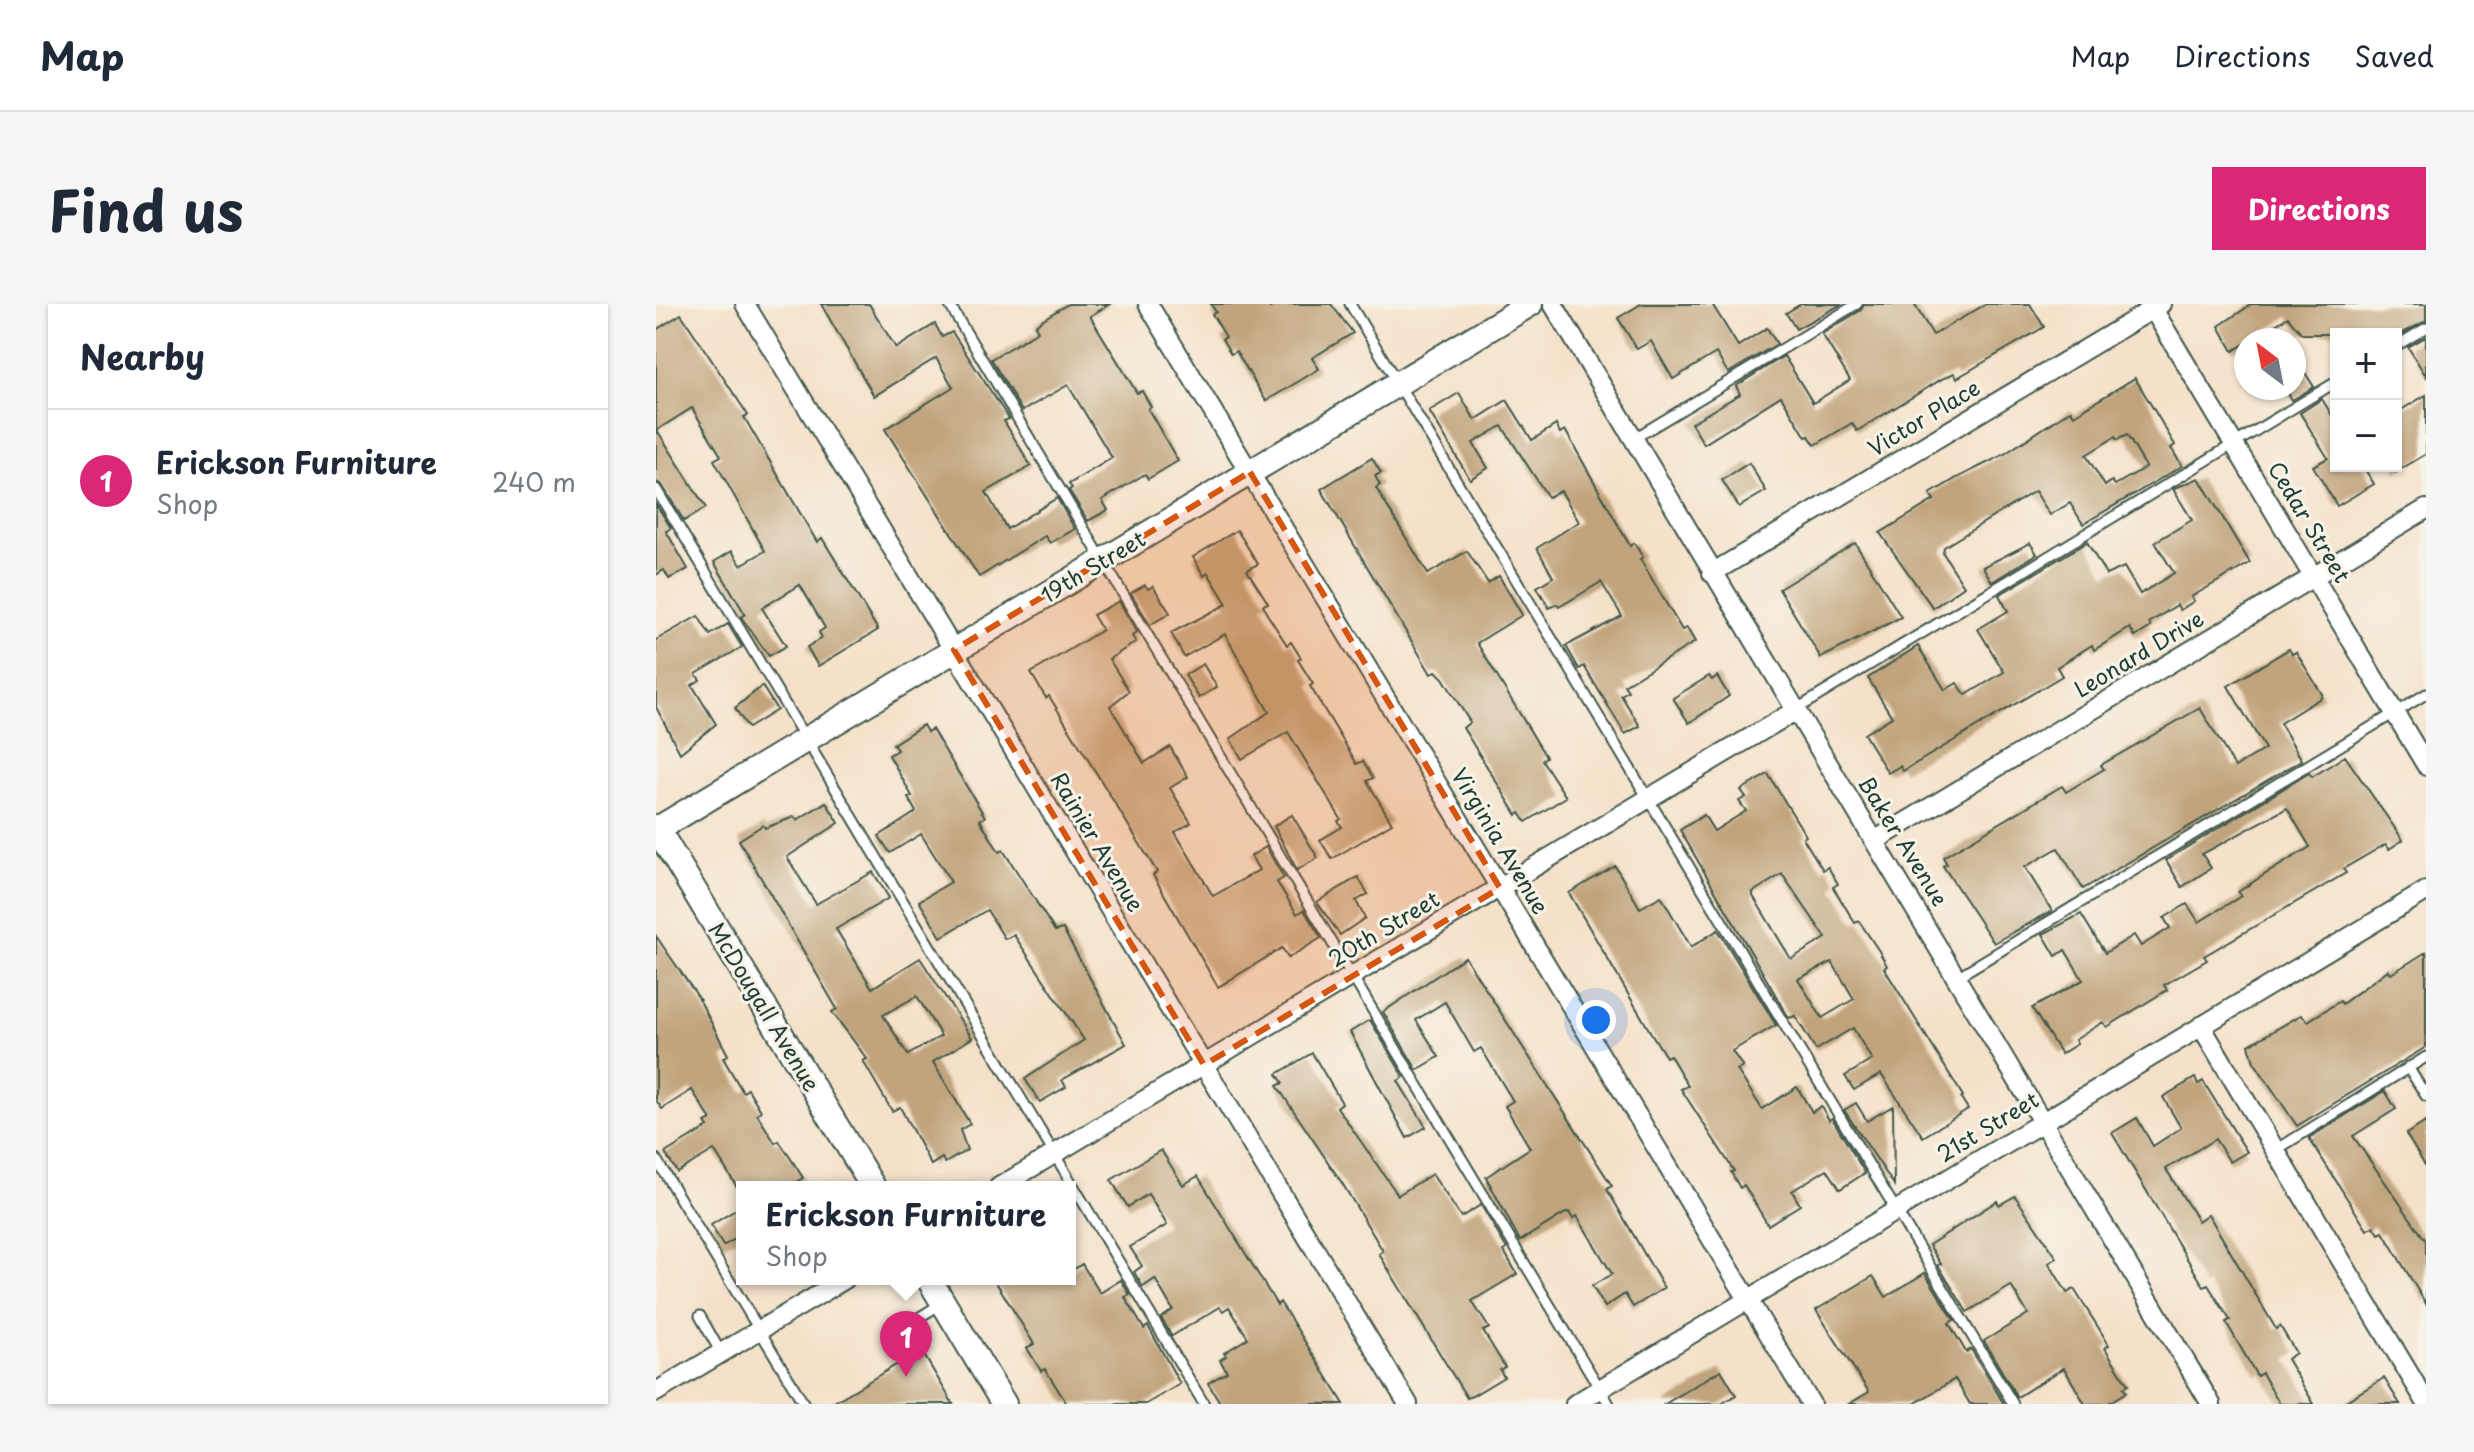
<!DOCTYPE html>
<meta charset="utf-8">
<style>
:root{--surface:#fff;--page:#f6f6f7;--text:#1f2937;--muted:#747a83;--line:#e0e1e3;--accent:#db2777}
body{margin:0;font-family:"Playpen Sans",sans-serif;background:var(--page);color:var(--text)}
.controls{position:absolute;right:24px;top:24px;display:grid;overflow:hidden;border-radius:0px;box-shadow:0 2px 6px #0004}
.controls button{width:72px;height:72px;display:grid;place-items:center;padding:0;border:0;border-bottom:2px solid var(--line);background:var(--surface);color:var(--text);font:40px sans-serif}
.compass{position:absolute;left:1578px;top:24px;width:72px;height:72px;border-radius:50%;background:var(--surface);box-shadow:0 2px 6px #0004;rotate:328deg}
.you{position:absolute;left:940px;top:716px;width:28px;height:28px;margin:-20px;border:6px solid #fff;border-radius:50%;background:#1a73e8;box-shadow:0 0 0 12px #1a73e833}
.badge{display:grid;place-items:center;width:52px;height:52px;border-radius:50%;background:var(--accent);color:#fff;font-size:26px;font-weight:700}
.pin{position:absolute;translate:-50% -66px;filter:drop-shadow(0 2px 4px #0008)}
.pin::after{content:'';position:absolute;top:42px;width:28px;height:24px;background:inherit;clip-path:polygon(0 0,100% 0,50% 100%)}
.popup{position:absolute;left:80px;top:877px;width:340px;height:104px;box-sizing:border-box;display:grid;place-content:center;border-radius:0px;background:var(--surface);filter:drop-shadow(0 2px 6px #0005);font-size:26px;white-space:nowrap;color:var(--muted)}
.popup b{font-size:30px;color:var(--text)}
.popup::after{content:'';position:absolute;left:50%;top:100%;margin-left:-16px;border:16px solid transparent;border-top-color:var(--surface)}
.list{margin:0;padding:0;list-style:none}
h2{display:flex;justify-content:space-between;align-items:center;height:104px;margin:0;padding:0 32px;font-size:34px}
h2 small{font-size:26px;font-weight:400;color:var(--muted)}
.list li{display:grid;grid-template-columns:52px 1fr auto;gap:24px;align-items:center;box-sizing:border-box;height:144px;padding:0 32px;border-top:2px solid var(--line)}
.list b{display:block;font-size:30px;white-space:nowrap}
.list p{margin:0;font-size:26px;white-space:nowrap;color:var(--muted)}
.list em{font-size:26px;font-style:normal;color:var(--muted)}
.map{position:relative;flex:none;width:1770px;height:1100px;overflow:hidden;border-radius:0px}
header{display:flex;align-items:center;gap:48px;box-sizing:border-box;height:112px;padding:0 40px;background:var(--surface);border-bottom:2px solid var(--line)}
header strong{font-size:38px}
nav{display:flex;gap:44px;margin-inline-start:auto;font-size:28px}
.intro{display:flex;align-items:center;justify-content:space-between;box-sizing:border-box;height:192px;padding:0 48px}
h1{margin:0;font-size:56px}
.button{padding:20px 36px;border-radius:0px;background:var(--accent);color:#fff;font-size:28px;font-weight:700}
main{display:flex;gap:48px;padding:0 48px}
aside{flex:1;background:var(--surface);border-radius:0px;box-shadow:0 2px 6px #0004}
.map>svg:first-child{display:block}
.building{fill:#c1a47d;fill-rule:evenodd}
.lines{fill:none;stroke-linecap:round;stroke-linejoin:round}
.service-casing{stroke:#3f564a;stroke-width:13}
.minor-casing{stroke:#3f564a;stroke-width:22}
.tertiary-casing{stroke:#3f564a;stroke-width:28}
.service{stroke:#fff;stroke-width:9}
.minor{stroke:#fff;stroke-width:18}
.tertiary{stroke:#fff;stroke-width:24}
.marked{fill:#d45610;fill-opacity:0.2;stroke:#d45610;stroke-width:6;stroke-dasharray:16 10;stroke-linejoin:round}
.labels{text-anchor:middle;stroke-width:6;stroke-linejoin:round;paint-order:stroke}
.street-label{font-size:22px;fill:#1f3d34;stroke:#f7f3e8}
</style>
<header>
<strong>Map</strong>
<nav><a>Map</a><a>Directions</a><a>Saved</a></nav>
</header>
<div class="intro"><h1>Find us</h1><a class="button">Directions</a></div>
<main>
<aside>
<h2>Nearby<small></small></h2>
<ul class="list">
<li><span class="badge">1</span><div><b>Erickson Furniture</b><p>Shop</p></div><em>240 m</em></li>
</ul>
</aside>
<div class="map">
<svg width="1770" height="1100" viewBox="0 0 1770 1100">
<rect width="100%" height="100%" fill="#f7f3e8"/>
<filter id="ink" filterUnits="userSpaceOnUse"><feTurbulence type="fractalNoise" baseFrequency=".0125" numOctaves="2"/><feDisplacementMap in="SourceGraphic" scale="16" xChannelSelector="R" yChannelSelector="G"/><feConvolveMatrix kernelMatrix="1 2 1 2 8 2 1 2 1" color-interpolation-filters="sRGB"/></filter>
<filter id="wash" filterUnits="userSpaceOnUse"><feTurbulence type="fractalNoise" baseFrequency=".006" numOctaves="4" result="noise"/><feDisplacementMap in="SourceGraphic" scale="32" xChannelSelector="R" yChannelSelector="G"/><feGaussianBlur stdDeviation="1.8" result="paint"/><feColorMatrix in="noise" values="0 0 0 0 0 0 0 0 0 0 0 0 0 0 0 0 0 1.4 0 .05"/><feComposite in="paint" operator="in"/></filter>
<g filter="url(#wash)">
<rect width="100%" height="100%" fill="#f5e1c9"/>
<g id="blocks">
<g class="building">
<polygon points="165,0 213,0 240,44 279,20 286,33 296,28 353,115 348,117 375,162 330,188 351,225 401,194 419,225 394,239 389,232 323,273 229,125 297,83 280,54 218,92"/>
<polygon points="412,0 454,0 434,12 481,89 486,87 495,103 492,105 522,157 492,175 489,170 446,196 452,206 432,217 413,186 416,184 413,180 456,154 412,81 366,107 335,55 382,27 379,22 384,17"/>
<polygon points="555,0 612,0 614,4 620,0 675,0 697,29 656,54 663,65 610,97 580,47 575,50 566,35 570,33 556,10 560,8"/>
<polygon points="985,0 1056,0 1082,42 1111,24 1121,40 1072,69 1060,49 1017,75 995,37 981,45 962,14"/>
<polygon points="1145,0 1186,0 1140,25 1130,9"/>
<polygon points="1208,0 1258,0 1277,31 1330,0 1374,0 1388,23 1301,74 1298,69 1286,75 1201,127 1196,119 1159,141 1153,132 1150,133 1125,92 1048,140 1035,119 1084,90 1080,82 1128,52 1157,99 1194,76 1166,30 1205,6"/>
<polygon points="1596,0 1770,0 1770,17 1745,30 1646,30 1632,13 1577,47 1563,22"/>
<polygon points="25,10 92,111 88,113 161,238 166,234 222,326 162,362 151,343 166,334 163,328 169,324 144,281 106,304 130,342 113,352 85,313 89,310 58,258 76,247 85,261 109,247 58,156 65,152 36,104 1,126 50,204 28,217 6,181 0,178 0,26"/>
<polygon points="1770,33 1770,72 1752,43"/>
<polygon points="1638,51 1658,83 1636,96 1629,84 1638,84"/>
<path d="M 1479,74 L 1519,141 L 1515,144 L 1526,162 L 1427,220 L 1414,199 L 1394,211 L 1379,187 L 1288,243 L 1287,249 L 1308,282 L 1277,304 L 1224,229 L 1278,196 L 1274,190 L 1301,174 L 1347,151 L 1415,106 L 1418,111 ZM 1471,131 L 1490,163 L 1459,181 L 1456,177 L 1449,182 L 1430,151 L 1459,133 L 1461,136 Z"/>
<polygon points="803,89 819,116 851,96 876,136 900,121 904,129 909,126 974,242 978,239 987,253 984,255 1026,326 1031,324 1039,338 968,381 972,387 965,391 984,422 969,430 928,362 923,365 910,342 966,312 945,278 903,303 901,300 893,304 881,283 897,273 881,244 923,218 905,187 892,193 846,122 817,139 832,164 814,175 773,107"/>
<polygon points="1770,91 1770,150 1740,168 1740,109"/>
<polygon points="1666,95 1680,118 1680,162 1707,162 1718,180 1681,202 1657,162 1672,154 1644,109"/>
<polygon points="716,154 725,169 719,172 724,181 720,184 772,270 811,247 832,279 843,272 866,311 821,339 890,453 886,456 910,493 870,518 864,509 861,511 807,424 814,418 787,374 780,367 775,370 665,185"/>
<polygon points="1093,159 1110,187 1083,203 1066,176"/>
<polygon points="1543,174 1594,259 1535,293 1538,297 1524,306 1521,301 1493,319 1495,323 1479,333 1474,324 1438,346 1436,341 1401,363 1406,372 1247,467 1244,462 1232,469 1208,430 1236,413 1212,374 1262,342 1289,386 1301,379 1310,391 1348,368 1322,325 1352,307 1343,291 1431,238 1450,271 1468,263 1484,290 1518,269 1499,238 1536,216 1517,185"/>
<polygon points="0,200 15,224 10,227 32,265 13,275 8,266 0,271"/>
<polygon points="581,226 602,260 591,266 612,299 607,301 611,310 631,341 635,338 645,354 642,356 657,380 654,382 701,460 707,457 717,474 711,477 736,519 676,555 664,536 686,523 682,517 685,515 632,428 586,455 574,435 613,408 569,330 528,353 515,329 571,300 552,269 548,272 537,253"/>
<polygon points="1199,239 1245,313 1165,354 1123,285"/>
<polygon points="1374,239 1381,250 1336,278 1327,263"/>
<polygon points="489,281 492,285 497,282 514,309 494,321 475,289"/>
<polygon points="463,297 481,328 476,332 480,338 453,355 473,387 454,402 488,459 514,443 532,473 514,484 535,519 519,528 557,592 603,566 595,552 610,543 628,574 621,578 641,610 648,606 665,634 632,654 626,644 562,683 497,571 501,568 393,392 390,394 375,369 446,326 437,311"/>
<polygon points="42,312 54,331 72,320 86,343 40,370 44,376 36,381 60,420 24,449 0,403 0,336"/>
<polygon points="1633,345 1636,350 1640,348 1666,390 1666,393 1624,419 1646,456 1427,585 1402,544 1369,563 1396,607 1338,639 1287,562 1291,560 1287,553 1406,482 1410,488 1448,465 1445,461 1544,404 1579,463 1609,445 1572,382"/>
<polygon points="547,360 561,383 543,394 529,371"/>
<polygon points="1053,372 1056,376 1061,372 1073,392 1033,419 1017,394"/>
<polygon points="106,382 121,406 92,424 79,404"/>
<polygon points="267,421 271,428 276,425 329,513 324,516 343,548 347,546 399,627 407,625 470,740 406,776 410,783 384,798 369,775 428,736 358,631 349,635 331,606 285,633 263,597 295,578 265,530 234,549 223,532 260,508 252,494 256,492 233,451 241,446 237,440"/>
<polygon points="1689,452 1747,536 1733,545 1730,540 1687,565 1690,569 1548,652 1551,656 1508,681 1511,686 1451,723 1447,718 1419,736 1421,740 1405,750 1376,704 1427,676 1409,646 1400,652 1387,630 1425,610 1449,649 1478,631 1485,642 1514,624 1508,614 1531,600 1543,618 1585,592 1582,588 1600,576 1654,543 1631,504 1546,550 1555,564 1526,583 1510,556 1653,469 1656,473"/>
<path d="M 1112,470 L 1150,532 L 1147,534 L 1167,566 L 1172,563 L 1182,580 L 1177,583 L 1199,619 L 1203,617 L 1223,647 L 1231,662 L 1228,664 L 1307,792 L 1305,794 L 1312,805 L 1267,833 L 1225,770 L 1198,786 L 1189,772 L 1216,756 L 1197,724 L 1160,746 L 1139,712 L 1133,714 L 1024,526 L 1048,511 L 1058,527 L 1090,507 L 1083,497 L 1090,493 L 1085,486 ZM 1126,570 L 1170,634 L 1135,655 L 1097,592 L 1097,588 ZM 1176,658 L 1198,695 L 1166,714 L 1142,675 Z"/>
<path d="M 170,498 L 183,519 L 131,553 L 160,600 L 217,568 L 233,594 L 180,625 L 216,684 L 264,654 L 316,734 L 277,758 L 314,820 L 304,826 L 311,846 L 289,859 L 286,854 L 275,861 L 244,803 L 236,807 L 207,757 L 211,755 L 176,708 L 181,705 L 83,536 L 107,521 L 109,524 L 138,513 L 141,516 ZM 261,692 L 285,732 L 252,751 L 227,711 Z"/>
<polygon points="636,511 662,554 641,566 618,522"/>
<polygon points="959,562 984,604 1005,592 1035,643 1062,626 1120,721 1076,747 1087,763 1081,766 1106,805 1141,783 1156,808 1165,802 1173,816 1176,814 1209,869 1184,885 1171,865 1136,887 1144,901 1112,921 1088,881 1084,884 1075,868 1078,867 1025,785 1032,782 1014,751 1010,753 995,729 913,589"/>
<polygon points="702,573 712,590 700,597 709,614 684,631 661,598"/>
<polygon points="0,632 42,693 72,751 67,754 87,788 92,785 105,807 101,810 119,839 123,837 137,858 147,874 142,877 146,883 81,883 58,846 21,868 9,849 52,823 49,819 55,816 36,786 6,805 0,796"/>
<polygon points="1770,648 1770,743 1641,822 1598,758 1593,741 1645,711 1652,717 1684,697 1686,700 1732,666 1735,670"/>
<polygon points="809,653 956,882 951,885 1008,984 977,1003 969,990 949,1003 936,982 956,970 921,912 917,915 913,908 908,910 864,937 830,873 874,844 849,802 857,797 825,744 818,748 789,698 760,716 783,753 761,766 727,708"/>
<polygon points="714,716 748,773 742,777 770,823 751,834 694,728"/>
<polygon points="656,749 686,799 681,803 742,891 776,870 805,913 825,901 851,945 848,947 861,970 816,997 833,1024 827,1027 849,1063 844,1066 848,1073 816,1092 811,1094 723,950 727,947 686,879 621,782 627,779 621,770"/>
<polygon points="1539,774 1542,780 1547,777 1591,848 1574,858 1559,835 1510,865 1542,917 1552,910 1620,1025 1624,1022 1640,1049 1631,1055 1658,1100 1624,1100 1606,1069 1601,1072 1570,1018 1574,1016 1552,981 1548,983 1456,829 1481,814 1497,842 1525,824 1507,793"/>
<polygon points="1729,787 1740,805 1697,832 1770,937 1770,1000 1727,928 1723,930 1718,922 1711,926 1653,834"/>
<polygon points="1200,799 1211,817 1237,802 1238,881 1188,806"/>
<polygon points="1770,818 1770,863 1750,830"/>
<polygon points="505,846 527,881 542,872 621,1001 624,998 688,1100 565,1100 552,1079 571,1068 564,1056 570,1052 568,1049 592,1034 573,1003 567,1007 564,1003 516,1032 505,1014 517,1006 499,975 487,983 478,968 486,962 474,943 511,921 492,890 472,903 455,876"/>
<polygon points="1359,892 1401,954 1393,959 1411,989 1418,985 1442,1023 1453,1041 1449,1044 1472,1081 1467,1084 1470,1088 1451,1100 1429,1100 1408,1064 1361,1093 1328,1037 1372,1010 1355,982 1311,1008 1282,961 1285,960 1273,941 1341,897 1343,901"/>
<polygon points="86,902 86,931 67,942 55,921"/>
<polygon points="426,960 444,989 465,976 474,991 469,993 488,1025 492,1022 524,1080 490,1100 411,1100 389,1065 385,1067 371,1044 378,1040 338,975 414,975 414,968"/>
<polygon points="1269,969 1298,1016 1293,1019 1310,1048 1315,1045 1348,1100 1314,1100 1299,1075 1258,1100 1193,1100 1213,1088 1160,1006 1217,972 1230,993"/>
<polygon points="265,1046 297,1100 175,1100"/>
<polygon points="1065,1066 1080,1091 1065,1100 1009,1100"/>
<polygon points="1728,1074 1744,1100 1685,1100"/>
</g>
</g>
</g>
<g filter="url(#ink)">
<use href="#blocks" fill-opacity="0" stroke="#3f564a" stroke-width="2"/>
<g class="lines">
<g class="service-casing">
<g id="service">
<polyline points="293,0 953,1100"/>
<polyline points="694,0 1357,1100"/>
<polyline points="1740,42 1770,24"/>
<polyline points="977,135 1201,0"/>
<polyline points="0,185 548,1100"/>
<polyline points="1139,406 1680,78"/>
<polyline points="1301,673 1770,390"/>
<polyline points="1752,763 1770,792"/>
<polyline points="1620,846 1770,753"/>
<polyline points="0,855 148,1100"/>
<polyline points="44,1012 65,1049"/>
<polyline points="254,1019 285,1000"/>
</g>
</g>
<g class="minor-casing">
<g id="minor">
<polyline points="89,0 752,1100"/>
<polyline points="492,0 1155,1100"/>
<path d="M 897,0 C 1115,367 1336,733 1555,1100"/>
<polyline points="1494,0 1770,461"/>
<polyline points="1056,269 1505,0"/>
<polyline points="1220,536 1770,205"/>
<polyline points="1545,722 1770,1098"/>
<polyline points="343,883 1137,408"/>
<polyline points="0,1088 189,975"/>
<polyline points="919,1100 1770,587"/>
</g>
</g>
<g class="tertiary-casing">
<g id="tertiary">
<polyline points="0,523 217,883"/>
<polyline points="0,526 874,0"/>
<polyline points="273,975 348,1100"/>
</g>
</g>
<use href="#service" class="service"/>
<use href="#minor" class="minor"/>
<use href="#tertiary" class="tertiary"/>
</g>
</g>
<path class="marked" d="M 594,168 L 844,584 L 548,761 L 298,346 Z"/>
<g class="labels">
<g class="street-label">
<text transform="translate(1268 114) rotate(-31)" y="8">Victor Place</text>
<text transform="translate(1653 218) rotate(59)" y="8">Cedar Street</text>
<text transform="translate(437 263) rotate(-31)" y="8">19th Street</text>
<text transform="translate(1483 350) rotate(-31)" y="8">Leonard Drive</text>
<text transform="translate(844 537) rotate(59)" y="8">Virginia Avenue</text>
<text transform="translate(1247 537) rotate(58)" y="8">Baker Avenue</text>
<text transform="translate(441 538) rotate(59)" y="8">Rainier Avenue</text>
<text transform="translate(728 625) rotate(-31)" y="8">20th Street</text>
<text transform="translate(108 703) rotate(59)" y="8">McDougall Avenue</text>
<text transform="translate(1332 823) rotate(-31)" y="8">21st Street</text>
</g>
</g>
</svg>
<div class="controls">
<button>+</button>
<button>−</button>
</div>
<svg class="compass" viewBox="-18 -18 36 36"><path d="M0-13l5 13h-10z" fill="#e53935"/><path d="M0 13l5-13h-10z" fill="#747a83"/></svg>
<div class="you"></div>
<div class="pin badge" style="left:250px;top:1073px">1</div>
<div class="popup"><b>Erickson Furniture</b>Shop</div>
</div>
</main>
